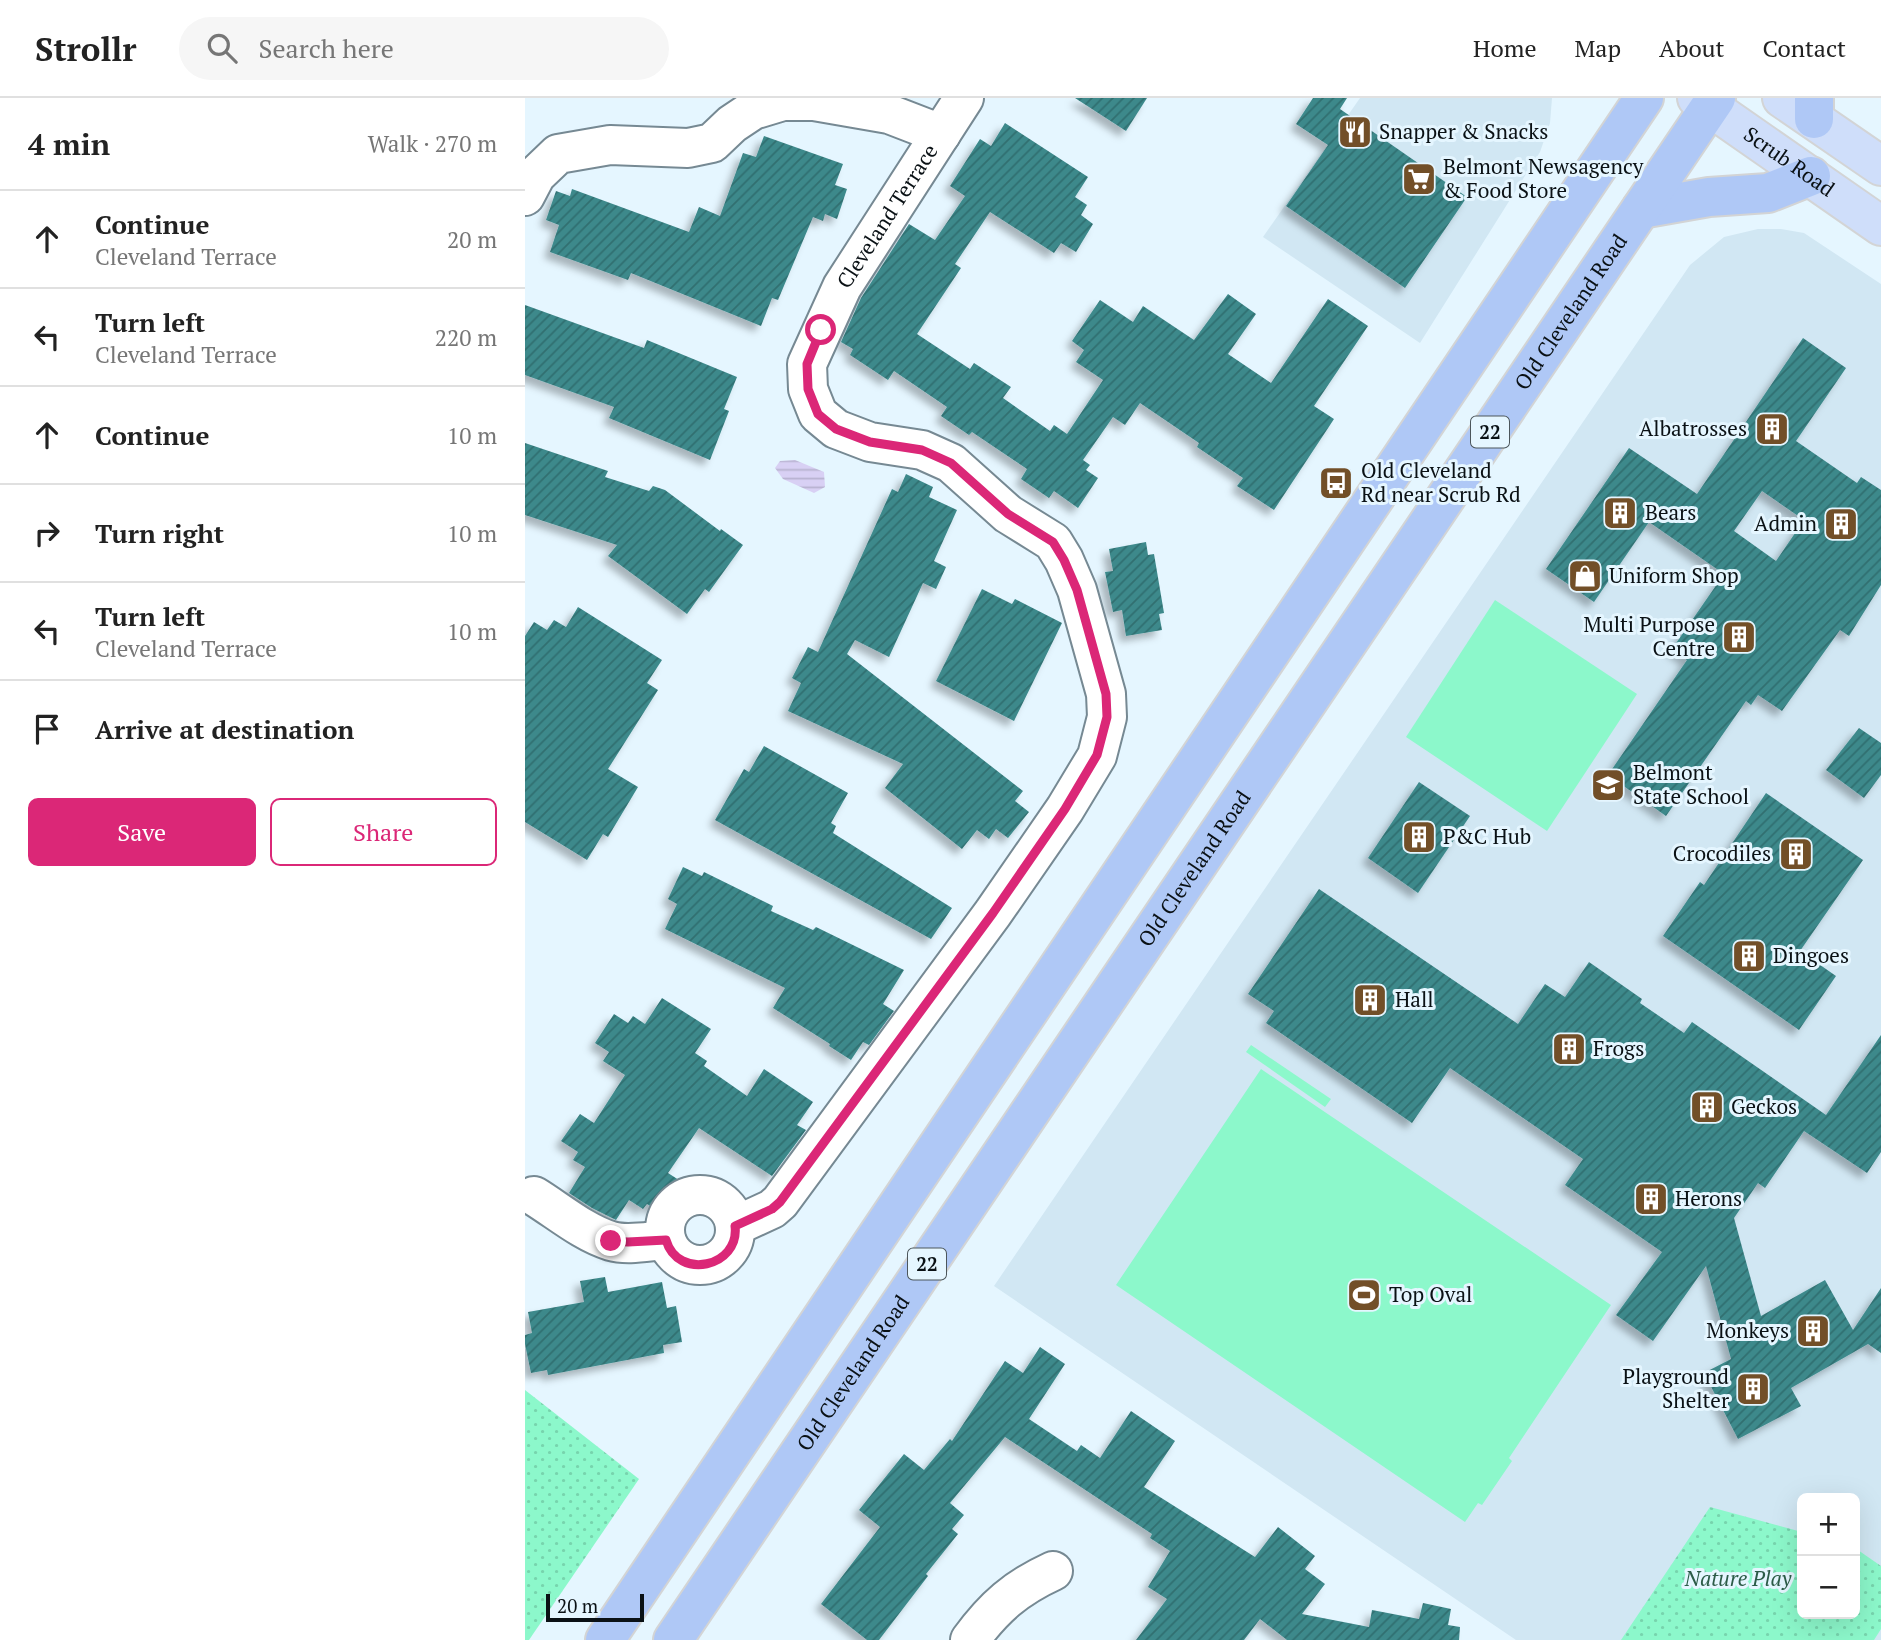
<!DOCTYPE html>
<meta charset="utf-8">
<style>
:root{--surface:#fff;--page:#f6f6f6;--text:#222;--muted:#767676;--line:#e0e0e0;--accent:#db2777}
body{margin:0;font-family:"PT Serif",serif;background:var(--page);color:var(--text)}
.controls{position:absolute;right:21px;bottom:21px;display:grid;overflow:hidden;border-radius:10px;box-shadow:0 7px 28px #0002}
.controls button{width:63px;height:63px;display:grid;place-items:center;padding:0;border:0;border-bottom:2px solid var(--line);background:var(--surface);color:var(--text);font:35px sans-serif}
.scale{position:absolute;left:21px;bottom:18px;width:98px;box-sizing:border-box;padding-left:7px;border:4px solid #0a1115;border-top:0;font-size:19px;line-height:24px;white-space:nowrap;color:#0a1115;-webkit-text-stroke:5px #e5f6ff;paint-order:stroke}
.stop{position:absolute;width:21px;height:21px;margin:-16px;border:5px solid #db2777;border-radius:50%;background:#fff}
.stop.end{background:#db2777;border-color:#fff;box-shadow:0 2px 7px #0008}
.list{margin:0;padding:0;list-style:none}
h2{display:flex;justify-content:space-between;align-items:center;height:91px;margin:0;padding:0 28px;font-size:30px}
h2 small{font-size:23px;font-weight:400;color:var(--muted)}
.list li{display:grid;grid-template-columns:46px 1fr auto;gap:21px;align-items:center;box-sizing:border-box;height:98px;padding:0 28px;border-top:2px solid var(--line)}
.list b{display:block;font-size:26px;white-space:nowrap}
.list p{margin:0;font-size:23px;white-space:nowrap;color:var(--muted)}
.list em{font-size:23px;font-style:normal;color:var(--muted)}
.actions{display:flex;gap:14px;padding:21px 28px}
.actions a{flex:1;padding:16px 0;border:2px solid var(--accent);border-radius:10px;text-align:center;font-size:24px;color:var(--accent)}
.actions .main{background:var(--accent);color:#fff}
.icon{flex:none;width:38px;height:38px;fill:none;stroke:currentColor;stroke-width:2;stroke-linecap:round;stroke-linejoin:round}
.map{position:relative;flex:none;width:1356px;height:1542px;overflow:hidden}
header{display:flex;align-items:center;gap:42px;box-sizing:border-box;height:98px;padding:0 35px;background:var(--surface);border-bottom:2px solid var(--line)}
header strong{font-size:33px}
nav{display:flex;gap:38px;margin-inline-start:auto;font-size:24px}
.search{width:490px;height:63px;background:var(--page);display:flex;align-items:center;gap:18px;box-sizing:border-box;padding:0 24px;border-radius:38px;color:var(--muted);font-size:26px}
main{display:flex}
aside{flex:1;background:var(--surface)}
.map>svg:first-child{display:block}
.built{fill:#d1e7f3;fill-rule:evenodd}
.green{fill:#8cf8cb}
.park{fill:url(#park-dots)}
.water{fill:url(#water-rules)}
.building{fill:url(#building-hatch);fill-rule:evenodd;filter:url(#shadow)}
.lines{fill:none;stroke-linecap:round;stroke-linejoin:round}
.minor-casing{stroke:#768993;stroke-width:42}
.major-casing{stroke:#d3d4d5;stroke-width:42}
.highway-casing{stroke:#d3d4d5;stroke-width:42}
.minor{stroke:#fff;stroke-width:38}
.major{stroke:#cfdefa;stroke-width:38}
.highway{stroke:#afc8f6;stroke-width:38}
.route{stroke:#db2777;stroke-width:9}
.labels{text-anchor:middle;stroke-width:6;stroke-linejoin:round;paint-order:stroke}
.shield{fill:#e5f6ff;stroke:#4c565b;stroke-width:2}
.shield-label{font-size:19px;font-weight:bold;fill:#0a1115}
.poi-label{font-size:21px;fill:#0a1115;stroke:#e5f6ff;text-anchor:start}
.street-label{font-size:21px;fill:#0a1115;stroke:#e5f6ff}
.park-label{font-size:21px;font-style:italic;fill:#2c5c48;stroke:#e5f6ff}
</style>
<header>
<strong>Strollr</strong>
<div class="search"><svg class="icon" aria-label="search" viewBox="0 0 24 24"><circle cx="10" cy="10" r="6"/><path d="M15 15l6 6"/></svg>Search here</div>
<nav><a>Home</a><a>Map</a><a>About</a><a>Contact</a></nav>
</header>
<main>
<aside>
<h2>4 min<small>Walk · 270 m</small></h2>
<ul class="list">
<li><svg class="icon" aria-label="ahead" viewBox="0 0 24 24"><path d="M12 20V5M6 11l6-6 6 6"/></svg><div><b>Continue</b><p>Cleveland Terrace</p></div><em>20 m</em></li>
<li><svg class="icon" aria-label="left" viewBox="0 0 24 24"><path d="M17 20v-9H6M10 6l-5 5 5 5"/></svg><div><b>Turn left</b><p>Cleveland Terrace</p></div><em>220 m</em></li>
<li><svg class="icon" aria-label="ahead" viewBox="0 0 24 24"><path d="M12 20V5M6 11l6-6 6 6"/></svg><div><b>Continue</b></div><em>10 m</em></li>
<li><svg class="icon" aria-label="right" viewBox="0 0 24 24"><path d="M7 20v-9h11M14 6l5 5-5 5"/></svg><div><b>Turn right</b></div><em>10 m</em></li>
<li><svg class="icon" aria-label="left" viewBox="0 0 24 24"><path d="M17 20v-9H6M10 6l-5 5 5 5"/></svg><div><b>Turn left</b><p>Cleveland Terrace</p></div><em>10 m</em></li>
<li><svg class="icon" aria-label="arrive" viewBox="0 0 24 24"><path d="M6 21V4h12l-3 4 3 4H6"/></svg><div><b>Arrive at destination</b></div></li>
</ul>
<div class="actions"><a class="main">Save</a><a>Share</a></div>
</aside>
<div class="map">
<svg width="1356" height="1542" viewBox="0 0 1356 1542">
<defs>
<pattern id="park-dots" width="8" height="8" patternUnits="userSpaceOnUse" patternTransform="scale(1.75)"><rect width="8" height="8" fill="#8cf8cb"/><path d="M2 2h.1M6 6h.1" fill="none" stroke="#77d4ad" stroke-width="1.8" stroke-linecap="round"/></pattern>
<pattern id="water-rules" width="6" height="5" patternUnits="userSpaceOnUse" patternTransform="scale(1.75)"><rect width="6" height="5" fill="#d8d0f4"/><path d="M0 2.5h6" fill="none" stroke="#b8b2d0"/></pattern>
<pattern id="building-hatch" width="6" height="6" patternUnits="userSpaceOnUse" patternTransform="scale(1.75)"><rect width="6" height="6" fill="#3c898b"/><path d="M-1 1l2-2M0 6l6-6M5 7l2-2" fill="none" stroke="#316f70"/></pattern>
<filter id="shadow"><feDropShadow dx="-6" dy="6" stdDeviation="3.5" flood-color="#0004"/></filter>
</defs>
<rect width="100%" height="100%" fill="#e5f6ff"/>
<g class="built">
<polygon points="835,0 1027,0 1025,25 1015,54 895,245 738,139"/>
<path d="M 1233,131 L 1256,131 L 1279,135 L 1356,186 L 1356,1542 L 991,1542 L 469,1188 L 1165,167 L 1199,139 ZM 1277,1400 L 1330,1400 L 1330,1516 L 1277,1516 Z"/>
</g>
<g class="green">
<polygon points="970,502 1112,596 1022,733 881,639"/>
<polygon points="726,947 806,1001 800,1009 721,954"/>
<polygon points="736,971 1086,1207 984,1360 987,1363 957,1407 953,1405 940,1424 591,1187"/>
</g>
<g class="park">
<polygon points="0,1292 114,1381 4,1542 0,1542"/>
<polygon points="1185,1409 1277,1434 1277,1516 1330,1516 1330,1450 1356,1468 1356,1531 1349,1542 1096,1542"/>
</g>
<polygon class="water" points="270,362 299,374 300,389 289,395 258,381 250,370 255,363"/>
<g class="building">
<polygon points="550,0 622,0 601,33"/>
<polygon points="788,0 822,0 815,11 942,99 880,190 761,108 803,47 771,26"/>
<polygon points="480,25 563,79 550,99 562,107 556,117 568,126 551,154 536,145 529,155 465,114 430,166 436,170 392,236 445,271 449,265 486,289 478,300 525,333 529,327 542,336 578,282 551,264 559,252 547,243 575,202 608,224 618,208 669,242 703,196 731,216 703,256 746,285 803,201 843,228 789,308 809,321 749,412 712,388 718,380 672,349 674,345 615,305 600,327 588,319 558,362 565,367 561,372 573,380 553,410 529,393 524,400 496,381 502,371 447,334 444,337 416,318 422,309 369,273 363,282 325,257 328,251 316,244 336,200 384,126 410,142 440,98 425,88 455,41 466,48"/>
<polygon points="239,38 318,66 310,87 322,91 312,121 300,116 298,123 288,119 253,202 247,200 236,228 106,175 103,182 25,154 34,127 21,122 31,93 45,98 47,91 164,134 174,109 195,118 218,55 231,59"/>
<polygon points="0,207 119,250 122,242 212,279 199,311 204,313 185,362 84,320 89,309 0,277"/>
<path d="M 1278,240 L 1321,270 L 1271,343 L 1332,385 L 1336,379 L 1356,392 L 1356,487 L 1324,538 L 1315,532 L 1257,613 L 1233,597 L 1226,607 L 1221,603 L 1141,718 L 1083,677 L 1162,562 L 1147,551 L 1199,476 L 1124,424 L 1069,504 L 1021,471 L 1104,350 L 1172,396 ZM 1237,393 L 1279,422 L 1251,463 L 1209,433 Z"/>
<polygon points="0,345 83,373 80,379 124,393 128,388 140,392 195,433 196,431 218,447 184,494 180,491 162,516 83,458 92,447 0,417"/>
<polygon points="381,376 408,389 404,399 432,412 409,463 421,469 411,491 398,485 364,559 330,542 322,556 498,693 490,703 504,714 483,740 471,731 464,741 452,732 437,751 360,690 378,666 263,613 276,585 267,580 283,549 293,554 367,391 373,394"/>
<polygon points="621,444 623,457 629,456 639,515 634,516 637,532 601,538 597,512 588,514 580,474 588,473 584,451"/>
<polygon points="457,491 487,506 490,501 537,525 489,623 411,583"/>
<polygon points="53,509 137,562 122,585 133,592 83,671 113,689 83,739 78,736 62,762 0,724 0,538 9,524 22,532 29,522 41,529"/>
<polygon points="1334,630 1356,645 1356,677 1339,700 1301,672"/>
<polygon points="239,648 323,695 306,725 311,728 308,735 427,810 406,841 190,722 219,671 224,674"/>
<polygon points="894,684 945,718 893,795 843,760"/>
<polygon points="1241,695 1338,762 1275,853 1311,878 1274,932 1138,838 1175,784 1179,787"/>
<polygon points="158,769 177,778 179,774 248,808 246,813 288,832 291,829 379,872 358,906 369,913 344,947 338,944 326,962 304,948 305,946 248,910 260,890 140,831 152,806 143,801"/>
<polygon points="794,791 993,926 1020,886 1040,899 1064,864 1117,901 1115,905 1159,935 1167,924 1301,1017 1356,937 1356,1054 1342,1075 1279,1033 1240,1090 1233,1085 1209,1120 1236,1218 1300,1182 1328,1232 1356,1190 1356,1255 1343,1246 1266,1290 1276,1308 1213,1341 1179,1275 1206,1261 1181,1168 1128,1243 1091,1217 1137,1154 1040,1087 1058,1061 925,970 887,1025 741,925 749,913 723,896"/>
<polygon points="137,900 186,931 170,955 182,963 179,968 222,998 239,971 288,1004 272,1027 281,1032 247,1078 174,1030 143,1075 157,1084 137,1115 122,1106 118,1111 104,1102 91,1122 67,1110 44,1095 60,1069 48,1062 53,1054 36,1043 55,1016 69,1025 100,977 78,963 84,954 70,945 89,916 103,925 108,918 120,926"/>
<polygon points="80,1179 83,1194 137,1184 142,1210 151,1208 157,1244 138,1247 139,1255 23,1277 22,1272 6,1275 0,1246 0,1237 7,1235 3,1214 59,1204 55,1183"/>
<polygon points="515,1249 540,1266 504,1321 552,1353 556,1347 575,1360 606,1313 650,1343 619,1389 730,1459 753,1429 790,1458 780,1471 800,1486 777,1516 844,1529 847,1512 894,1521 898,1505 926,1511 923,1527 935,1529 934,1542 762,1542 735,1521 719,1542 611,1542 642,1501 623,1489 645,1453 625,1440 627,1436 480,1339 425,1405 439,1417 427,1431 433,1436 401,1476 403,1478 354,1542 342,1542 296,1506 355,1429 334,1412 379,1356 399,1372 425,1341 427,1343 480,1263 498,1275"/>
</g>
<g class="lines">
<g class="minor-casing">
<g id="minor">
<polyline points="0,98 11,77 33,56 85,47 163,50 187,45 207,26 228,12 258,3 289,3 364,16 416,36"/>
<circle cx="175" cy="1132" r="35"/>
<path d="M 9,1098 C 32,1112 59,1135 86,1143 C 103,1148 124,1143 141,1142"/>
<path id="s1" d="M 210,1128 L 247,1111 L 255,1104 L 468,815 L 540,711 L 572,658 L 582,619 L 581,596 L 552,492 L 539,462 L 528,444 L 483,416 L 426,365 L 397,352 L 345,344 L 311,331 L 293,316 L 283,291 L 282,266 L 317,189 L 439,0"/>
<path d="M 445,1542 C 469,1509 491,1490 528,1473"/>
</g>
</g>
<g class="major-casing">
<g id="major">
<path id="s2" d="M 1172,0 L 1356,128"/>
<polyline points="1257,0 1356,68"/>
</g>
</g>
<g class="highway-casing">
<g id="highway">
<polyline points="1289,21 1289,0"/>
<polyline points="1116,111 1184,99 1243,95 1286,78"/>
<polyline points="80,1542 1119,0"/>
<path id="s3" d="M 148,1542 L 1191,0"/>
</g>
</g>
<use href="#minor" class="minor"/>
<use href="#major" class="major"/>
<use href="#highway" class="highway"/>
</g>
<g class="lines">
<path class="route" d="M 86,1143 L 103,1144 L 141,1142 C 153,1183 215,1169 210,1128 L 247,1111 L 255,1104 L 468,815 L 540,711 L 572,657 L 582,619 L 581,596 L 552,492 L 539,462 L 528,444 L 483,416 L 426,365 L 397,352 L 345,344 L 311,331 L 293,316 L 283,291 L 282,266 L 296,232"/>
</g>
<defs>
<g id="restaurant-square" transform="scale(1.75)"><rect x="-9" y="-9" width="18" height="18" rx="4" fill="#724f28" stroke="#e5f6ff"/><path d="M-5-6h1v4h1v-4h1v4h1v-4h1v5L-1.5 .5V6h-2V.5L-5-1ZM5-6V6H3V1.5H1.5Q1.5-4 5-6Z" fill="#fff"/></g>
<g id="supermarket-square" transform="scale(1.75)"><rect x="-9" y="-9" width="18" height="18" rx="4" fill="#724f28" stroke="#e5f6ff"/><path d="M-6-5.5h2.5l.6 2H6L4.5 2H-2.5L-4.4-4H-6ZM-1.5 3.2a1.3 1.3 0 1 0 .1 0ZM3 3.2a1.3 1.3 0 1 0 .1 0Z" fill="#fff"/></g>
<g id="building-square" transform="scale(1.75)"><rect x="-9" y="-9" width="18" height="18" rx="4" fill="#724f28" stroke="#e5f6ff"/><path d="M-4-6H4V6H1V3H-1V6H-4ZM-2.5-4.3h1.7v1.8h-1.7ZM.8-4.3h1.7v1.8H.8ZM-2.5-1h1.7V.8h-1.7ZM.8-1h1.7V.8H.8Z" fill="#fff"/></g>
<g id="bus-square" transform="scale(1.75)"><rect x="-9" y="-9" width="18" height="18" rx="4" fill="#724f28" stroke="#e5f6ff"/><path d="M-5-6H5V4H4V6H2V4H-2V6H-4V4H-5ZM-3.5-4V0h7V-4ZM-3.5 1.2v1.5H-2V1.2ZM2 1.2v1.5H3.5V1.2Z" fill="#fff"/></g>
<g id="shop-square" transform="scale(1.75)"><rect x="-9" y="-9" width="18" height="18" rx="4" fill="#724f28" stroke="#e5f6ff"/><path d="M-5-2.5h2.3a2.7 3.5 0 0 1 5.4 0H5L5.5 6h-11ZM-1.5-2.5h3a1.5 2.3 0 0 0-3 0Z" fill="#fff"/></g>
<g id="school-square" transform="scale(1.75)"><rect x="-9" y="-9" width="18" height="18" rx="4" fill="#724f28" stroke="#e5f6ff"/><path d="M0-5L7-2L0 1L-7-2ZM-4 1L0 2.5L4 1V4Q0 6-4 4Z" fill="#fff"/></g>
<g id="stadium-square" transform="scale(1.75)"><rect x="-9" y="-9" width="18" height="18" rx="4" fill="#724f28" stroke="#e5f6ff"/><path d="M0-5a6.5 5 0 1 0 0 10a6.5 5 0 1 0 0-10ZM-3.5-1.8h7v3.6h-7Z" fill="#fff"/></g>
</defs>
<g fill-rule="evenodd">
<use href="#restaurant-square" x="830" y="34"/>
<use href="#supermarket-square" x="894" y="81"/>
<use href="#building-square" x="1247" y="331"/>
<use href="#bus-square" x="811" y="385"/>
<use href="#building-square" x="1095" y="415"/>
<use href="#building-square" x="1316" y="426"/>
<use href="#shop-square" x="1060" y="478"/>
<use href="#building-square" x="1214" y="539"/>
<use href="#school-square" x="1083" y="687"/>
<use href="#building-square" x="894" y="739"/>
<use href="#building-square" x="1271" y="756"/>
<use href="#building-square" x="1224" y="858"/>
<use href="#building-square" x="845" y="902"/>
<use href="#building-square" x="1044" y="951"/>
<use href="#building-square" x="1182" y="1009"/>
<use href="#building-square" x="1126" y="1101"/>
<use href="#stadium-square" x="839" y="1197"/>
<use href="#building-square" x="1288" y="1233"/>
<use href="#building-square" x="1228" y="1291"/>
</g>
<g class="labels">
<g class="shield">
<rect x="946" y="318.5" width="38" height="31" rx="5"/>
<rect x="383" y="1150.5" width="38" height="31" rx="5"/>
</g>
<g class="shield-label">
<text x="965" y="341">22</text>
<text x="402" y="1173">22</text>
</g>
<g class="poi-label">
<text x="854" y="41">Snapper &amp; Snacks</text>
<text x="918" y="76">Belmont Newsagency<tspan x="918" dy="24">&amp; Food Store</tspan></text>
<text x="1222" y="338" text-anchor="end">Albatrosses</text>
<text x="836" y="380">Old Cleveland<tspan x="836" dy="24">Rd near Scrub Rd</tspan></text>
<text x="1120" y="422">Bears</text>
<text x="1292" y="433" text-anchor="end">Admin</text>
<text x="1084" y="485">Uniform Shop</text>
<text x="1190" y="534" text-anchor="end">Multi Purpose<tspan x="1190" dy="24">Centre</tspan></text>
<text x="1108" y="682">Belmont<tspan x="1108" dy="24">State School</tspan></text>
<text x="918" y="746">P&amp;C Hub</text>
<text x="1246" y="763" text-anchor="end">Crocodiles</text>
<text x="1248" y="865">Dingoes</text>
<text x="870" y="909">Hall</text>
<text x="1068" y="958">Frogs</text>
<text x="1206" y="1016">Geckos</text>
<text x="1150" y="1108">Herons</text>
<text x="864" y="1204">Top Oval</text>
<text x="1264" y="1240" text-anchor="end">Monkeys</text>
<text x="1204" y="1286" text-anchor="end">Playground<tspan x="1204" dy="24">Shelter</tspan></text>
</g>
<g class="street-label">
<text dy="7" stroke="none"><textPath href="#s2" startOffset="112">Scrub Road</textPath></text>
<text dy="7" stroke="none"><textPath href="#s1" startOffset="1318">Cleveland Terrace</textPath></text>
<text dy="7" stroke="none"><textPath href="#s3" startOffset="1603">Old Cleveland Road</textPath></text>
<text dy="7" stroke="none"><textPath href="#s3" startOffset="931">Old Cleveland Road</textPath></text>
<text dy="7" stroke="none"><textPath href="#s3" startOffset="322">Old Cleveland Road</textPath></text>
</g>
<g class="park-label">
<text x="1213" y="1488">Nature Play</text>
</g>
</g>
</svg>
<div class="controls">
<button>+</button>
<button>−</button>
</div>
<div class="scale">20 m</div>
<div class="stop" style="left:296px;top:232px"></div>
<div class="stop end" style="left:86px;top:1143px"></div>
</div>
</main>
